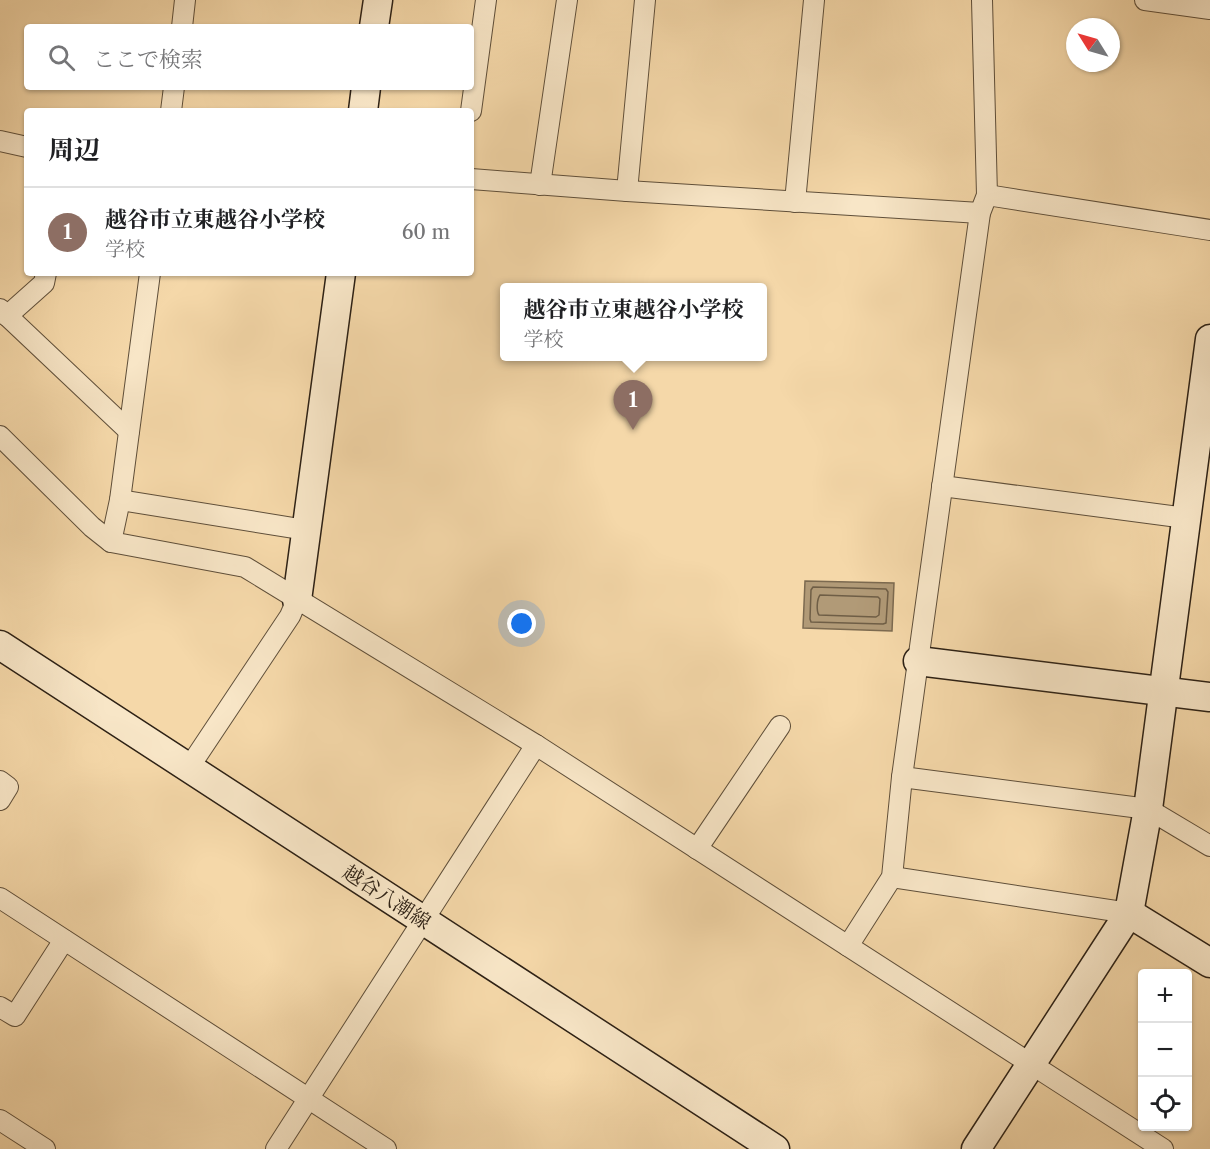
<!DOCTYPE html>
<html lang="ja">
<meta charset="utf-8">
<style>
:root{--surface:#fff;--page:#f6f6f6;--text:#202124;--muted:#757577;--line:#e0e0e0;--accent:#0f766e}
body{margin:0;font-family:"Libre Caslon Text","Noto Serif JP",serif;background:var(--page);color:var(--text)}
.controls{position:absolute;right:18px;bottom:18px;display:grid;overflow:hidden;border-radius:6px;box-shadow:0 2px 4px #0004}
.controls button{width:54px;height:54px;display:grid;place-items:center;padding:0;border:0;border-bottom:2px solid var(--line);background:var(--surface);color:var(--text);font:30px sans-serif}
.compass{position:absolute;left:1066px;top:18px;width:54px;height:54px;border-radius:50%;background:var(--surface);box-shadow:0 2px 4px #0004;rotate:307deg}
.you{position:absolute;left:522px;top:624px;width:21px;height:21px;margin:-15px;border:4px solid #fff;border-radius:50%;background:#1a73e8;box-shadow:0 0 0 9px #1a73e833}
.badge{display:grid;place-items:center;width:39px;height:39px;border-radius:50%;background:var(--accent);color:#fff;font-size:20px;font-weight:700}
.pin{position:absolute;translate:-50% -50px;filter:drop-shadow(0 2px 3px #0008)}
.pin::after{content:'';position:absolute;top:32px;width:21px;height:18px;background:inherit;clip-path:polygon(0 0,100% 0,50% 100%)}
.popup{position:absolute;left:500px;top:283px;width:267px;height:78px;box-sizing:border-box;display:grid;place-content:center;border-radius:6px;background:var(--surface);filter:drop-shadow(0 2px 4px #0005);font-size:20px;white-space:nowrap;color:var(--muted)}
.popup b{font-size:22px;color:var(--text)}
.popup::after{content:'';position:absolute;left:50%;top:100%;margin-left:-12px;border:12px solid transparent;border-top-color:var(--surface)}
.list{margin:0;padding:0;list-style:none}
h2{display:flex;justify-content:space-between;align-items:center;height:78px;margin:0;padding:0 24px;font-size:26px}
h2 small{font-size:20px;font-weight:400;color:var(--muted)}
.list li{display:grid;grid-template-columns:39px 1fr auto;gap:18px;align-items:center;box-sizing:border-box;height:90px;padding:0 24px;border-top:2px solid var(--line)}
.list b{display:block;font-size:22px;white-space:nowrap}
.list p{margin:0;font-size:20px;white-space:nowrap;color:var(--muted)}
.list em{font-size:20px;font-style:normal;color:var(--muted)}
.icon{flex:none;width:33px;height:33px;fill:none;stroke:currentColor;stroke-width:2;stroke-linecap:round;stroke-linejoin:round}
.map{position:relative;flex:none;width:1210px;height:1149px;overflow:hidden}
.search{position:absolute;background:var(--surface);box-shadow:0 2px 4px #0004;left:24px;top:24px;width:450px;height:66px;display:flex;align-items:center;gap:15px;box-sizing:border-box;padding:0 21px;border-radius:6px;color:var(--muted);font-size:22px}
.panel{position:absolute;background:var(--surface);box-shadow:0 2px 4px #0004;left:24px;top:108px;width:450px;height:168px;border-radius:6px}
.map>svg:first-child{display:block}
.water{fill:#b19a77;stroke:#7c6a50;stroke-width:1.5}
.lines{fill:none;stroke-linecap:round;stroke-linejoin:round}
.shore{stroke:#6f5e46;stroke-width:1.5}
.street-casing{stroke:#5f4f3a;stroke-width:22}
.secondary-casing{stroke:#2d2115;stroke-width:31}
.street{stroke:#f8e6c7;stroke-width:20}
.secondary{stroke:#f8e6c7;stroke-width:28}
.labels{text-anchor:middle;stroke-width:4.5;stroke-linejoin:round;paint-order:stroke}
.street-label{font-size:20px;fill:#2d2115;stroke:#f8e6c7}
</style>
<div class="map">
<svg width="1210" height="1149" viewBox="0 0 1210 1149">
<rect width="100%" height="100%" fill="#f5d8a9"/>
<filter id="stains"><feTurbulence type="fractalNoise" baseFrequency=".00333" numOctaves="4"/><feColorMatrix values="0 0 0 0 .2 0 0 0 0 .09 0 0 0 0 .02 0 0 0 .5 -.17"/></filter>
<radialGradient id="worn" r=".72"><stop offset=".6" stop-color="#630" stop-opacity="0"/><stop offset="1" stop-color="#630" stop-opacity=".3"/></radialGradient>
<polygon class="water" points="805,581 894,583 892,631 803,628"/>
<g class="lines">
<g class="shore">
<polygon points="813,587 886,589 888,592 886,623 883,624 811,622 810,619 811,590"/>
<path d="M 820,595 L 878,597 L 880,599 L 879,615 L 876,617 L 819,615 C 816,611 817,599 820,595 Z"/>
</g>
<g class="street-casing">
<g id="street">
<polyline points="1145,0 1210,9"/>
<polyline points="182,27 185,0"/>
<polyline points="171,111 174,87"/>
<polyline points="471,111 486,0"/>
<polyline points="0,141 27,147"/>
<polyline points="471,179 627,191 980,213"/>
<polyline points="540,185 567,0"/>
<polyline points="627,191 645,0"/>
<polyline points="987,195 1210,230"/>
<polyline points="795,202 814,0"/>
<polyline points="0,309 129,431"/>
<polyline points="7,316 44,283 46,273"/>
<polyline points="0,436 92,527 111,542 245,567 536,745 1163,1149"/>
<polyline points="942,486 1186,518"/>
<polyline points="120,500 306,530"/>
<polyline points="111,542 120,500 150,273"/>
<polyline points="188,769 290,616 297,600"/>
<polyline points="902,777 1148,809 1210,846"/>
<polyline points="0,781 8,787 0,800"/>
<polyline points="697,849 780,726"/>
<polyline points="892,877 1129,913"/>
<polyline points="0,898 386,1149"/>
<polyline points="848,946 892,877 902,777 980,213 987,195 982,0"/>
<polyline points="0,1007 15,1016 64,940"/>
<polyline points="0,1120 45,1149"/>
<polyline points="276,1149 536,745"/>
</g>
</g>
<g class="secondary-casing">
<g id="secondary">
<polyline points="374,27 378,0"/>
<polyline points="363,111 366,87"/>
<polyline points="297,600 341,273"/>
<polyline points="0,645 775,1149"/>
<polyline points="918,661 1210,697"/>
<polyline points="1129,913 1210,963"/>
<polyline points="976,1149 1129,913 1148,809 1210,339"/>
</g>
</g>
<use href="#street" class="street"/>
<use href="#secondary" class="secondary"/>
</g>
<g class="labels">
<g class="street-label">
<text transform="translate(387 897) rotate(33)" y="7">越谷八潮線</text>
</g>
</g>
<rect width="100%" height="100%" filter="url(#stains)"/>
<rect width="100%" height="100%" fill="url(#worn)"/>
</svg>
<div class="controls">
<button>+</button>
<button>−</button>
<button><svg class="icon" aria-label="locate" viewBox="0 0 24 24"><circle cx="12" cy="12" r="6"/><path d="M12 2v4M12 18v4M2 12h4M18 12h4"/></svg></button>
</div>
<svg class="compass" viewBox="-18 -18 36 36"><path d="M0-13l5 13h-10z" fill="#e53935"/><path d="M0 13l5-13h-10z" fill="#757577"/></svg>
<div class="you"></div>
<div class="pin badge" style="left:633px;top:430px;background:#8d6e63">1</div>
<div class="popup"><b>越谷市立東越谷小学校</b>学校</div>
<div class="search"><svg class="icon" aria-label="search" viewBox="0 0 24 24"><circle cx="10" cy="10" r="6"/><path d="M15 15l6 6"/></svg>ここで検索</div>
<section class="panel">
<h2>周辺<small></small></h2>
<ul class="list">
<li><span class="badge" style="background:#8d6e63">1</span><div><b>越谷市立東越谷小学校</b><p>学校</p></div><em>60 m</em></li>
</ul>
</section>
</div>
